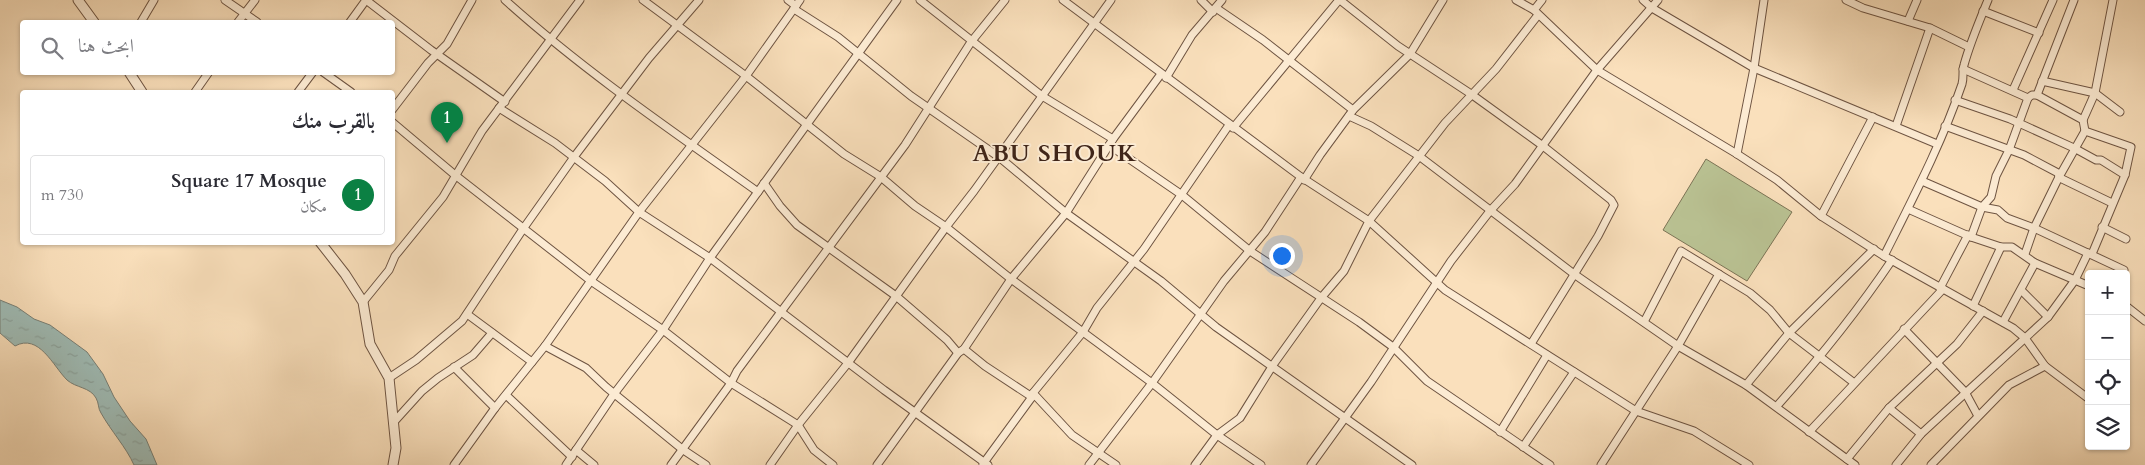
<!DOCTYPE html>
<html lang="ar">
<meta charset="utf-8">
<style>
:root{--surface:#fff;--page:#f7f7f7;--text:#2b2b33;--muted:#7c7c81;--line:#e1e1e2;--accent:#0b8043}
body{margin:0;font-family:Cardo,Amiri,serif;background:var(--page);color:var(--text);direction:rtl}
.controls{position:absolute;right:15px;bottom:15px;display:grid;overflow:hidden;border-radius:5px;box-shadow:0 1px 4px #0004}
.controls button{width:45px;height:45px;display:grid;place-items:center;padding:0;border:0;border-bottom:1px solid var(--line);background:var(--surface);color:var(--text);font:25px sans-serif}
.you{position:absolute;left:1281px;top:255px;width:18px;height:18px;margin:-12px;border:4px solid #fff;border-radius:50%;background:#1a73e8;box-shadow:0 0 0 8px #1a73e833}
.badge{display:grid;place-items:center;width:32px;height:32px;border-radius:50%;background:var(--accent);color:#fff;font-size:16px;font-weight:700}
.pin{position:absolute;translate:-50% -41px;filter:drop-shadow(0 1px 2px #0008)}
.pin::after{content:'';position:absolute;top:26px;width:18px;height:15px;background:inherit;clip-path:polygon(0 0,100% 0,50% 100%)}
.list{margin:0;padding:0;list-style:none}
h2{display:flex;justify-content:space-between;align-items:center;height:65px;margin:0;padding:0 20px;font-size:21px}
h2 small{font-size:16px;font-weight:400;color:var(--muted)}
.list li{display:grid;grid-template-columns:32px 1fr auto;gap:15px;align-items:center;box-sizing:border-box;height:80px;margin:0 10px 10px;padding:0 10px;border:1px solid var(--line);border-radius:5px}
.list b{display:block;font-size:19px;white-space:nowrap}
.list p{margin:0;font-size:16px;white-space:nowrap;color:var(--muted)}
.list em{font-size:16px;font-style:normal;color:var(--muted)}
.icon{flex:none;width:28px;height:28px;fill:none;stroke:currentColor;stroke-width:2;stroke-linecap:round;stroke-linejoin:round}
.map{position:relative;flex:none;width:2145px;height:465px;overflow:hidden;direction:ltr}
.search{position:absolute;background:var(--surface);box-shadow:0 1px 4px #0004;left:20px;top:20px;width:375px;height:55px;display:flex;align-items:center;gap:12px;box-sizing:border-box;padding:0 18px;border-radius:5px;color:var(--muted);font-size:19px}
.panel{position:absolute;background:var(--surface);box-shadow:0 1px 4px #0004;left:20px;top:90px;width:375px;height:155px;border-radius:5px;direction:rtl}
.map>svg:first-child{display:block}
.pitch{fill:#bac394;stroke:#7c7456}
.water{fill:url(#water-ripples);stroke:#798077}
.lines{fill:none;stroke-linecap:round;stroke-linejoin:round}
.minor-casing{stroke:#6e5442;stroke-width:9}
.tertiary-casing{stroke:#6e5442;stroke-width:11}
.minor{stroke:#fcebd3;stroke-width:7}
.tertiary{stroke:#fcebd3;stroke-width:9}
.labels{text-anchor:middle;stroke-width:4;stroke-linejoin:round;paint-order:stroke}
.district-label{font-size:24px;font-weight:bold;letter-spacing:1px;fill:#3f2519;stroke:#fcebd3}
</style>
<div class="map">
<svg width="2145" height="465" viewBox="0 0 2145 465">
<defs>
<pattern id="water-ripples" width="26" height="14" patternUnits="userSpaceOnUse" patternTransform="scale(1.25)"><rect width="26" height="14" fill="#9fbcb6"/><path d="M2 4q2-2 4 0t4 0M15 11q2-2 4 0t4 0" fill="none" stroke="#8aa19c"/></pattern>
</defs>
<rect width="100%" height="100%" fill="#fae0bc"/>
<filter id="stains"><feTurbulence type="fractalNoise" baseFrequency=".004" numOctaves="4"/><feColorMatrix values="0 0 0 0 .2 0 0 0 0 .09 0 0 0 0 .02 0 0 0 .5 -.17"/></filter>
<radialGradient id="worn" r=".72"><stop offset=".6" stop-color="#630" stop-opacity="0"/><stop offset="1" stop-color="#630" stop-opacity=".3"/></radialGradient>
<polygon class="pitch" points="1706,159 1792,212 1747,281 1663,230"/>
<path class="water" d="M 0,300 L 17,307 L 34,319 L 50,325 L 87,352 L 103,374 L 114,397 L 130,421 L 146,439 L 157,465 L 134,465 C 126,447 111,431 101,413 C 98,409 99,403 96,398 C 90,387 76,388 67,380 C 53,366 39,333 15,346 L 0,333 Z"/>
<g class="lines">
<g class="minor-casing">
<g id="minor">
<polyline points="225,0 257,22"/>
<polyline points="366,0 431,50 505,102"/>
<path d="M 505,0 C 584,71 672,131 758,192"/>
<polyline points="643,0 746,76 844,154 881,177 915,206 946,227 1011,279 1152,383 1217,435 1261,465"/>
<polyline points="788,0 796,6"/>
<polyline points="920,0 1042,96 1113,139"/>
<polyline points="1063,0 1301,177 1369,221 1445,290 1636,411 1694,431 1749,465"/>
<polyline points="1201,0 1213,12"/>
<polyline points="1340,0 1398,46 1471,94 1543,146 1611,200 1614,205 1598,236 1531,344"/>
<polyline points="1516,0 1534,10 1597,70 1737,154 1777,180 1821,216 1884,256 2013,328 2025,338 2045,366 2089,399"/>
<polyline points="1643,0 1652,8 1754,68 1937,144"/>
<polyline points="1846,0 1863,8 1930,28 1969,47"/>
<polyline points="1216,8 1263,40 1353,110"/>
<polyline points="794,9 838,37 911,96 999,157 1066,213 1161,281 1216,327 1412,465"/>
<polyline points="1534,10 1542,0"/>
<polyline points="1983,11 2039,33"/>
<polyline points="1908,21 1917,0"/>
<polyline points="141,22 154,0"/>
<polyline points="238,22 255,0"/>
<polyline points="350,22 366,0"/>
<polyline points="1963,69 2028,98 2032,95 2037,95 2083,120 2085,131 2131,147 2125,175 2092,254"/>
<polyline points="323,72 351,92"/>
<polyline points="1166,78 1192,35 1222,0"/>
<polyline points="2042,81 2095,93 2120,112"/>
<polyline points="2013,90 2053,0"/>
<polyline points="195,92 209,72"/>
<polyline points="298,92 313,72"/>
<polyline points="2037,95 2074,0"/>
<polyline points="1955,100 2010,119 2074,148 2096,160 2101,160 2125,175"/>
<polyline points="499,108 555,143 605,181 639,212 710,258 884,390 988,465"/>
<polyline points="392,110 428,63 447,44 472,0"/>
<polyline points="1349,116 1371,126 1419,156 1574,274 1678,346 1746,385 1855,465"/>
<polyline points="2083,120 2095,93 2113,0"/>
<polyline points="392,122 455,175 591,281 663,330 731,383 798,425 814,450 833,465"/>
<polyline points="1896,126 1930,28"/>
<polyline points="1945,126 2024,155 2058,173 2059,177"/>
<polyline points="1233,128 1339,0"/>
<polyline points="1109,145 1182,195 1250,251 1359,322 1393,347 1427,381 1550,465"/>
<polyline points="1737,154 1754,68 1764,0"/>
<polyline points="2060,178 2112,203"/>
<polyline points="1304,180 1320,155 1353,110 1410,54 1443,0"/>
<polyline points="1922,181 1982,207 1998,210 2007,218 2034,228 2124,270"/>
<polyline points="764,183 780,206 797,225 896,296 947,340 958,353"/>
<polyline points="1908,209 1971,237 2001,247 2012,247 2035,263 2089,286"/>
<polyline points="1821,216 1873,117"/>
<polyline points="2102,227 2126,239"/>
<polyline points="1971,237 1982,207 1991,197 1996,176 2009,150 2028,98"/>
<polyline points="2025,254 2034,228 2059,177 2085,131"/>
<path d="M 1884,256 C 1912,200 1942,143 1962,84 C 1964,77 1962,71 1964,65 C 1970,43 1979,22 1988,0"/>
<polyline points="1940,288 1968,235"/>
<polyline points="2021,290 2048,317"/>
<polyline points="363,302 389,270 395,256 443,197 482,131 580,0"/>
<polyline points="1973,306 2001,247"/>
<polyline points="2126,306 2145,321"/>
<polyline points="467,314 532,362"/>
<polyline points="1644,322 1681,251 1750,293 1770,310 1789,333 1853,382"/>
<polyline points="2003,322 2035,263"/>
<polyline points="1904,329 1965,392 1978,416"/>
<polyline points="545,346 586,368 606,387 682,449 706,465"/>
<polyline points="964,349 985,366 1032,397"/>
<polyline points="454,367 495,408"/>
<polyline points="389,378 416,360 462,321 523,229 574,157 649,58 699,0"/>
<polyline points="1746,385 1789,333 1874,249"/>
<polyline points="1033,393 1072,435 1116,465"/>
<polyline points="506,395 572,457"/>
<path d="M 1777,406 C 1818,360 1857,312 1892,260"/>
<polyline points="1889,408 1921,434"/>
<polyline points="393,423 422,391 438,378 473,355 492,333"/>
<polyline points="1500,432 1547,355"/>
<polyline points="1809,432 1943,289"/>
<polyline points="1523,447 1574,372"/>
<polyline points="576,450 594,465"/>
<polyline points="1847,459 1889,408 1957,344 1983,311"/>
<polyline points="983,464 1032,397 1033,393 1083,332 1097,308 1144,249 1229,125"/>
<polyline points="454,465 495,408 545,346 639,212 746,76 800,0"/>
<polyline points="566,465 614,394 663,330 710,258 897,0"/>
<polyline points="671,465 731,383 737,371 905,145 971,42 1005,0"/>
<polyline points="770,465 798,425 848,363 946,227 974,191 1111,0"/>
<polyline points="877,465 958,353 964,349 1011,279 1066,213 1113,139 1161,74"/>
<polyline points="1089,465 1152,383 1224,281 1265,232 1301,177"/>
<polyline points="1195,465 1217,435 1240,418 1273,365 1321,298 1344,271 1369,221 1445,123 1496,69 1538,15"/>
<polyline points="1311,465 1371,382 1451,261 1490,211 1515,184 1597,70 1658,0"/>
<polyline points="1601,465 1678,346 1719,274"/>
<polyline points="1896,465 1921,434 2048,317 2075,280 2088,253"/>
<polyline points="1931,465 2009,385 2045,366"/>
</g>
</g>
<g class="tertiary-casing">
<g id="tertiary">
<polyline points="78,0 94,22"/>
<polyline points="129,72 142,92"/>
<polyline points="320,242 345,274 363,302 370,344 389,378 396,448 393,465"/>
</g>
</g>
<use href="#minor" class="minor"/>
<use href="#tertiary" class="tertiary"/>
</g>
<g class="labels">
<g class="district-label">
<text x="1055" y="161">ABU SHOUK</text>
</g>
</g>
<rect width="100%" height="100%" filter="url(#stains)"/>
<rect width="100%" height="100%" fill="url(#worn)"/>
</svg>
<div class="controls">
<button>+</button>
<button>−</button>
<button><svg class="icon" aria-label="locate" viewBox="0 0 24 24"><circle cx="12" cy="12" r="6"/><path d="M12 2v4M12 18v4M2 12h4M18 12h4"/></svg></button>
<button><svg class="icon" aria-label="layers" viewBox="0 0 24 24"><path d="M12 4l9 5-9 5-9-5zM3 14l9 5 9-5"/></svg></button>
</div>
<div class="you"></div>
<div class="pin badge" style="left:447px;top:143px">1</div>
<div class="search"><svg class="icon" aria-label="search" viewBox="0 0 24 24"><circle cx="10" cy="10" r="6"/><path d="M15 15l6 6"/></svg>ابحث هنا</div>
<section class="panel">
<h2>بالقرب منك<small></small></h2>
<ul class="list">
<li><span class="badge">1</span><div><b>Square 17 Mosque</b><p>مكان</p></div><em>730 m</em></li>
</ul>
</section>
</div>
